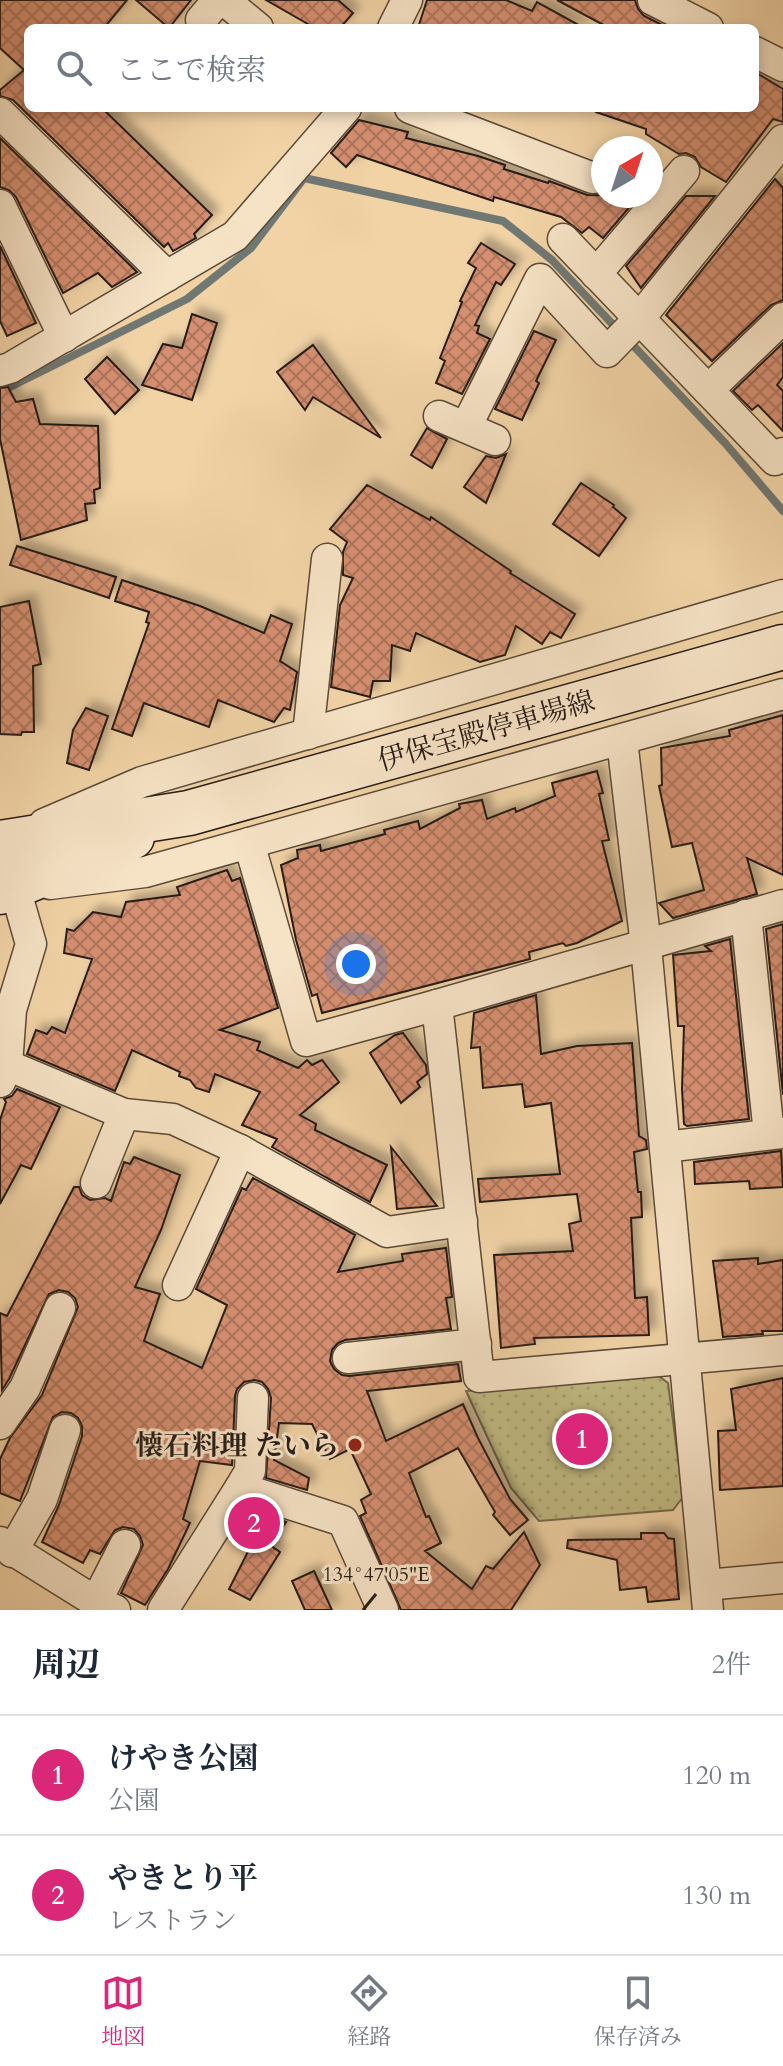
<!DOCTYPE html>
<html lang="ja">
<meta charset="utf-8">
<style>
:root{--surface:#fff;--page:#f2f2f3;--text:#1f2937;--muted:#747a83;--line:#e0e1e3;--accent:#db2777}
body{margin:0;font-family:Cardo,"Noto Serif JP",serif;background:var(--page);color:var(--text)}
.compass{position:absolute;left:591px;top:136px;width:72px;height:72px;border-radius:50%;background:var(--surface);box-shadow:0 4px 12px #0003;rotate:39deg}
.you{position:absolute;left:356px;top:964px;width:28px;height:28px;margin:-20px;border:6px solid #fff;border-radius:50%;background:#1a73e8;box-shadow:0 0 0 12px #1a73e833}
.badge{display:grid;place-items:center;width:52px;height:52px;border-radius:50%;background:var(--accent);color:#fff;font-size:26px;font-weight:700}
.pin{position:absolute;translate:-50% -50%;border:4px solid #fff;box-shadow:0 2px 8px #0006}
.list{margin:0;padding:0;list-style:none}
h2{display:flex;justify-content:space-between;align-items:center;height:104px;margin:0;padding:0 32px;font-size:34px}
h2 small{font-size:26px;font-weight:400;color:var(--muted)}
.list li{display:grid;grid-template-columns:52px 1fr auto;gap:24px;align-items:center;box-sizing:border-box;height:120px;padding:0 32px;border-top:2px solid var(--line)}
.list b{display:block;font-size:30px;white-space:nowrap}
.list p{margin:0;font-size:26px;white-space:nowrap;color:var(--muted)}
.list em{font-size:26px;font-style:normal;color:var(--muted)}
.icon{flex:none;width:44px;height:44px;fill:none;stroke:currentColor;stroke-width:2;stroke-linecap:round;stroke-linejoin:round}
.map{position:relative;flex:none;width:783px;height:1610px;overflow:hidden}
.search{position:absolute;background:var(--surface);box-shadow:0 4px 12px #0003;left:24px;right:24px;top:24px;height:88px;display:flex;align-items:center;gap:20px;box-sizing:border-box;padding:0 28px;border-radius:12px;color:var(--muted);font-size:30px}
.sheet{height:344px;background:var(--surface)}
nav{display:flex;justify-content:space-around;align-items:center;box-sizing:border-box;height:112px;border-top:2px solid var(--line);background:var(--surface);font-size:22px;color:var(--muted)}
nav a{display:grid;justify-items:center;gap:4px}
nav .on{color:var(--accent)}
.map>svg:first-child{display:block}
.park{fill:url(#park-dots);stroke:#746b4c;stroke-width:2}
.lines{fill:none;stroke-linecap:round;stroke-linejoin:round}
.stream{stroke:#707874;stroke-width:8}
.building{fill:url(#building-cross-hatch);stroke:#271c15;stroke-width:2;filter:url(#shadow)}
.minor-casing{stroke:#5a4a39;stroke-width:33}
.secondary-casing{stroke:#271c15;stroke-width:47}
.minor{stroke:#f6e2c5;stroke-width:30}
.secondary{stroke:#f6e2c5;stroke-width:44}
.ticks{fill:none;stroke:#271c15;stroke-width:3}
.poi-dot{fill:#8f2418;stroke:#f6e2c5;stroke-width:3}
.labels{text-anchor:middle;stroke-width:6;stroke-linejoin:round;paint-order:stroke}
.street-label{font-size:28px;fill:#271c15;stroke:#f6e2c5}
.poi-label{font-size:28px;font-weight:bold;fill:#271c15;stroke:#f6e2c5;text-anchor:end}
.ticks-label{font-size:20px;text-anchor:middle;fill:#271c15;stroke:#f6e2c5;stroke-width:6;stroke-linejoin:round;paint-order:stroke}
</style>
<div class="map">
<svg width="783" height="1610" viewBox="0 0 783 1610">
<defs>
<pattern id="park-dots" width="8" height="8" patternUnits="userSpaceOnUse" patternTransform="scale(2)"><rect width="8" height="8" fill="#c1ba82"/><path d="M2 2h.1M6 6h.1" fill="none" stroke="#a69f6f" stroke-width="1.8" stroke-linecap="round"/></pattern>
<pattern id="building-cross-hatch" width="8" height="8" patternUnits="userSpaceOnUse" patternTransform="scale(2)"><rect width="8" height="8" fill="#d58f70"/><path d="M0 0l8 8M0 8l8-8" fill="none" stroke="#ad745b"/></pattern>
<filter id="shadow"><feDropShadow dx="7" dy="-7" stdDeviation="4" flood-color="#0004"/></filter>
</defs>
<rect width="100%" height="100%" fill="#f1d3a6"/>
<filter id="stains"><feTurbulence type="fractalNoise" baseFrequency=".0025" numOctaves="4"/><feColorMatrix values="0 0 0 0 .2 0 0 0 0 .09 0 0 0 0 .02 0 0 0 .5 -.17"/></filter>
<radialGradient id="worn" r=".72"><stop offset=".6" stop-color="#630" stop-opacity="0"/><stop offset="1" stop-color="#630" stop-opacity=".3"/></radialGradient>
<polygon class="park" points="655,1373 668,1383 683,1497 673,1510 539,1521 511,1488 466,1391"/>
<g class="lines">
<g class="stream">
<polyline points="628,340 725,443 783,511"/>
<polyline points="0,390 10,387 187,299 251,248 304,178 503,221 552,260 618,330"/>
</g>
</g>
<g class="building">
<polygon points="0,0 127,0 104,28 28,28 28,108 102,108 212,215 194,234 196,238 173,251 168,243 164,247 13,100 0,96 0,90 24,70 0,48"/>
<polygon points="136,0 191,0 169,28"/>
<polygon points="266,0 338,0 353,13 340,28 315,28"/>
<polygon points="427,0 506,0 532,11 537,2 584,28 418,28"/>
<polygon points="557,0 635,0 638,9 644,16 668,28 609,28"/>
<polygon points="755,72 783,89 783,122 773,119 726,182 701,167 695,157 686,153 679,154 646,134 646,129 596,112 597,108 755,108"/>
<polygon points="359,120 408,132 406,138 478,156 505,165 504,169 548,183 549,181 587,195 639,196 603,238 589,227 582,233 561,217 494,197 493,201 357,155 346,167 331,153"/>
<polygon points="0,138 137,272 112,287 98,273 63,293 16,197 9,190 0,187"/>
<polygon points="775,179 783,188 783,300 771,305 712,361 666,315"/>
<polygon points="686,196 715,196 641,288 626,266"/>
<polygon points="481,243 515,264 501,285 496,282 475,325 479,326 477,333 490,339 462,394 436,383 445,361 440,358 462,302 460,301 476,268 468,263"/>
<polygon points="0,246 36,323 7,336 0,321"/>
<polygon points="192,314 217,323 192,400 142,385 163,344 182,348"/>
<polygon points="534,331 556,340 536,381 539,383 522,420 495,409"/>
<polygon points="783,343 783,377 777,385 783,391 783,431 758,405 752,410 733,391"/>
<polygon points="313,345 381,438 313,397 305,410 277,372"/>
<polygon points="107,357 139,390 115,414 85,379"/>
<polygon points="8,387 16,402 33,399 40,424 98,426 100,488 94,490 95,503 85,504 87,520 21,540 0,439 0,388"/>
<polygon points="427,428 447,439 432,468 411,455"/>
<polygon points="506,454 486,503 464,487 486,456 496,458"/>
<polygon points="581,483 614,505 613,507 626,518 599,556 553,524"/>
<polygon points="367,485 430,520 431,517 511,571 510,573 575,614 561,638 550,632 542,644 516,626 505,655 480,662 416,633 410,651 392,645 390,681 373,681 370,697 331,687 340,605 353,578 343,575 343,552 347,542 330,529"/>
<polygon points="17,546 116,577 109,598 10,565"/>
<polygon points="122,580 200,606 264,633 271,615 292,624 280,661 297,672 290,710 284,708 274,722 218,700 209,727 144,703 132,736 112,729 149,623 146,622 149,612 115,601"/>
<polygon points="29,601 41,664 33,666 34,732 22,732 21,735 0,734 0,607"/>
<polygon points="86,708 108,716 89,770 67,763 73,730"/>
<polygon points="783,715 783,875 747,858 757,894 673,918 659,903 704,890 692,843 672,847 659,786 662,785 661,748 730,736 729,730"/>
<polygon points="597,771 603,793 599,794 609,840 602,841 622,921 577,943 566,946 563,943 529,952 530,959 322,1013 317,994 312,996 296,940 281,865 298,858 297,850 320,845 321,851 385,834 384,830 418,821 420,829 460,808 459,804 482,800 487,819 515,808 516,812 555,796 552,783"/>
<polygon points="227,870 232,881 240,878 278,1008 220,1030 260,1042 257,1050 298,1068 307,1060 312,1065 322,1060 339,1082 300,1115 316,1124 315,1130 387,1165 370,1202 272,1147 277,1139 242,1125 260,1092 215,1074 209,1092 196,1088 190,1080 179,1076 180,1072 132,1050 115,1091 27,1054 36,1030 47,1034 52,1027 65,1033 92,959 64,953 67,929 74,931 93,912 121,917 126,902 180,895 177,887"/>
<polygon points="783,924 783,1095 766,929"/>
<polygon points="730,939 749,1119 687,1126 684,1124 682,1089 684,1026 678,1026 673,955 711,951 705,946"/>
<polygon points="536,995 541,1054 577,1046 632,1043 639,1136 646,1140 647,1149 634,1152 638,1192 641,1192 642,1217 631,1218 635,1298 647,1297 649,1335 534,1338 535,1344 501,1348 494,1255 573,1251 569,1224 581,1221 577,1194 480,1202 478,1179 560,1174 551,1103 525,1107 522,1084 483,1088 480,1047 471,1048 474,1013"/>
<polygon points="403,1033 426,1065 427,1074 417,1082 420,1087 401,1103 370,1053 395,1035"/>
<polygon points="17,1089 60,1107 31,1169 21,1165 0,1204 0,1120 6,1102 4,1099 12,1096"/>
<polygon points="391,1147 414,1176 437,1206 397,1209"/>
<polygon points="781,1151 783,1187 750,1189 749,1181 695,1184 694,1162"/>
<polygon points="134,1157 180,1175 161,1230 135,1287 160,1294 144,1341 202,1368 227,1305 196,1289 242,1188 246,1190 253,1178 355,1235 338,1272 403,1261 402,1254 446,1248 452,1297 446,1298 451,1329 345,1340 338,1343 332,1350 330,1361 334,1369 342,1375 349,1376 458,1364 461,1381 367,1391 386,1441 463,1404 478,1438 510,1499 528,1520 510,1535 493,1515 495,1512 458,1448 409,1473 426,1517 429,1516 441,1543 425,1551 472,1589 486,1566 493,1569 524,1532 540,1565 511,1610 401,1610 360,1516 366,1513 361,1500 371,1494 350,1449 330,1459 312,1424 279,1423 274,1460 309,1478 307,1490 266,1478 271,1398 268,1389 262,1382 255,1380 244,1382 237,1389 235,1396 232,1465 200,1461 183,1519 190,1523 168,1569 145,1605 121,1593 143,1545 140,1536 134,1529 123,1527 115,1530 100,1554 90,1550 83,1563 42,1542 59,1505 82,1436 82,1426 78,1418 71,1413 62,1412 53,1417 20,1501 0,1493 0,1459 10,1438 42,1395 78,1307 75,1298 68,1292 59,1290 49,1294 9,1379 2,1390 0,1313 7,1316 74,1187 79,1187 82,1195 90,1200 105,1198 111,1201 124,1162 130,1164"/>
<polygon points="758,1258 758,1264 783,1260 783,1331 762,1331 763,1334 723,1337 713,1261"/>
<polygon points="783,1378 783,1486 720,1490 718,1431 736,1430 731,1389"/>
<polygon points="248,1509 286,1522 271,1544 264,1541 280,1552 250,1600 229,1589 256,1536 237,1526"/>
<polygon points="641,1533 664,1533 668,1538 674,1539 679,1599 648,1602 646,1587 620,1590 617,1560 567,1548 568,1540 641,1539"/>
<polygon points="314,1571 332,1610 305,1610 292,1581"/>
</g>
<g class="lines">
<g class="minor-casing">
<g id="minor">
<polyline points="224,0 258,28"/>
<polyline points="653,0 708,28"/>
<polyline points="201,20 218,0"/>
<polyline points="393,28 407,0"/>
<polyline points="755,52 783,66"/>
<polyline points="410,108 593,178"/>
<polyline points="0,113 167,276"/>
<polyline points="0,205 64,337"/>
<polyline points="563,239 775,460 783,453"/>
<polyline points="596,274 684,171"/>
<polyline points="0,371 10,368 235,236 346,108"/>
<polyline points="708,390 783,318"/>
<polyline points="439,416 495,440"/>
<polyline points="466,427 540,279 607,352 639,319 783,140"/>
<polyline points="308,734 327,559"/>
<polyline points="622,740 646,946 708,1610"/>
<polyline points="44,824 142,782 783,595"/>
<polyline points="249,843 306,1041 437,1005 783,905"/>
<polyline points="50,884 145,872 783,694"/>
<polyline points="746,915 769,1134"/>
<polyline points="437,1005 479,1377 783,1350"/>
<polyline points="7,1065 124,1114 173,1119 240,1150 387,1232 462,1221"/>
<polyline points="0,1082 7,1065 11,1010 31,944 10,871"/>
<polyline points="665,1147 783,1133"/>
<polyline points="96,1183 124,1114"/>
<polyline points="178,1285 240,1150"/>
<polyline points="348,1358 476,1344"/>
<polyline points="0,1424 25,1388 60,1308"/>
<polyline points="240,1488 250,1471 253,1398"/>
<polyline points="0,1542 96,1602 115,1610"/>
<polyline points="12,1552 42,1499 65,1430"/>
<polyline points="706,1585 783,1578"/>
<polyline points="96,1602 125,1545"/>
<polyline points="163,1610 240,1488 343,1521 383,1610"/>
</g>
</g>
<g class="secondary-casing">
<g id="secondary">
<polyline points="0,843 189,813 783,647"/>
<polyline points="0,892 132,837"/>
</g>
</g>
<use href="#minor" class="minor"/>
<use href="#secondary" class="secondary"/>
</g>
<path class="ticks" d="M 363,1610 L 376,1594"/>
<circle class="poi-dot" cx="355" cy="1445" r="8"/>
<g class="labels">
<g class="street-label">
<text transform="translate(486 730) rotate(-16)" y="10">伊保宝殿停車場線</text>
</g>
<g class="poi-label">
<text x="339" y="1455">懐石料理 たいら</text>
</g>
</g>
<g class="ticks-label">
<text x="376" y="1581">134°47'05"E</text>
</g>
<rect width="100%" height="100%" filter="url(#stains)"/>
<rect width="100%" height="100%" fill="url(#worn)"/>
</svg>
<svg class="compass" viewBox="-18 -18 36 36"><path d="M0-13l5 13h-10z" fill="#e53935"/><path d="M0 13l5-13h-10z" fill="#747a83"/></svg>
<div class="you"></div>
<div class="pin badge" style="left:582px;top:1439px">1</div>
<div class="pin badge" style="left:254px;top:1523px">2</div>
<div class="search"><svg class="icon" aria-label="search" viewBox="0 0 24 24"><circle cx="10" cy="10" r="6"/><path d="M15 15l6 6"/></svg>ここで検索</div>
</div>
<section class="sheet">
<h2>周辺<small>2件</small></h2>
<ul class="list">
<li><span class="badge">1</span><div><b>けやき公園</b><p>公園</p></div><em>120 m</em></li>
<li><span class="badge">2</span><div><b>やきとり平</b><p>レストラン</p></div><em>130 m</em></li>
</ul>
</section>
<nav>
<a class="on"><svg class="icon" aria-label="map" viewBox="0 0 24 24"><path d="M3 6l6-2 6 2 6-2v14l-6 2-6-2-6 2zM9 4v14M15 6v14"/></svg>地図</a>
<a><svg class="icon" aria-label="directions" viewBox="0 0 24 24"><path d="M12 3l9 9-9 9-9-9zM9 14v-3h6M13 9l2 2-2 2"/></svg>経路</a>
<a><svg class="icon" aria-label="saved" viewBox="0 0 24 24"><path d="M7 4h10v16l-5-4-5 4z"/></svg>保存済み</a>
</nav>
